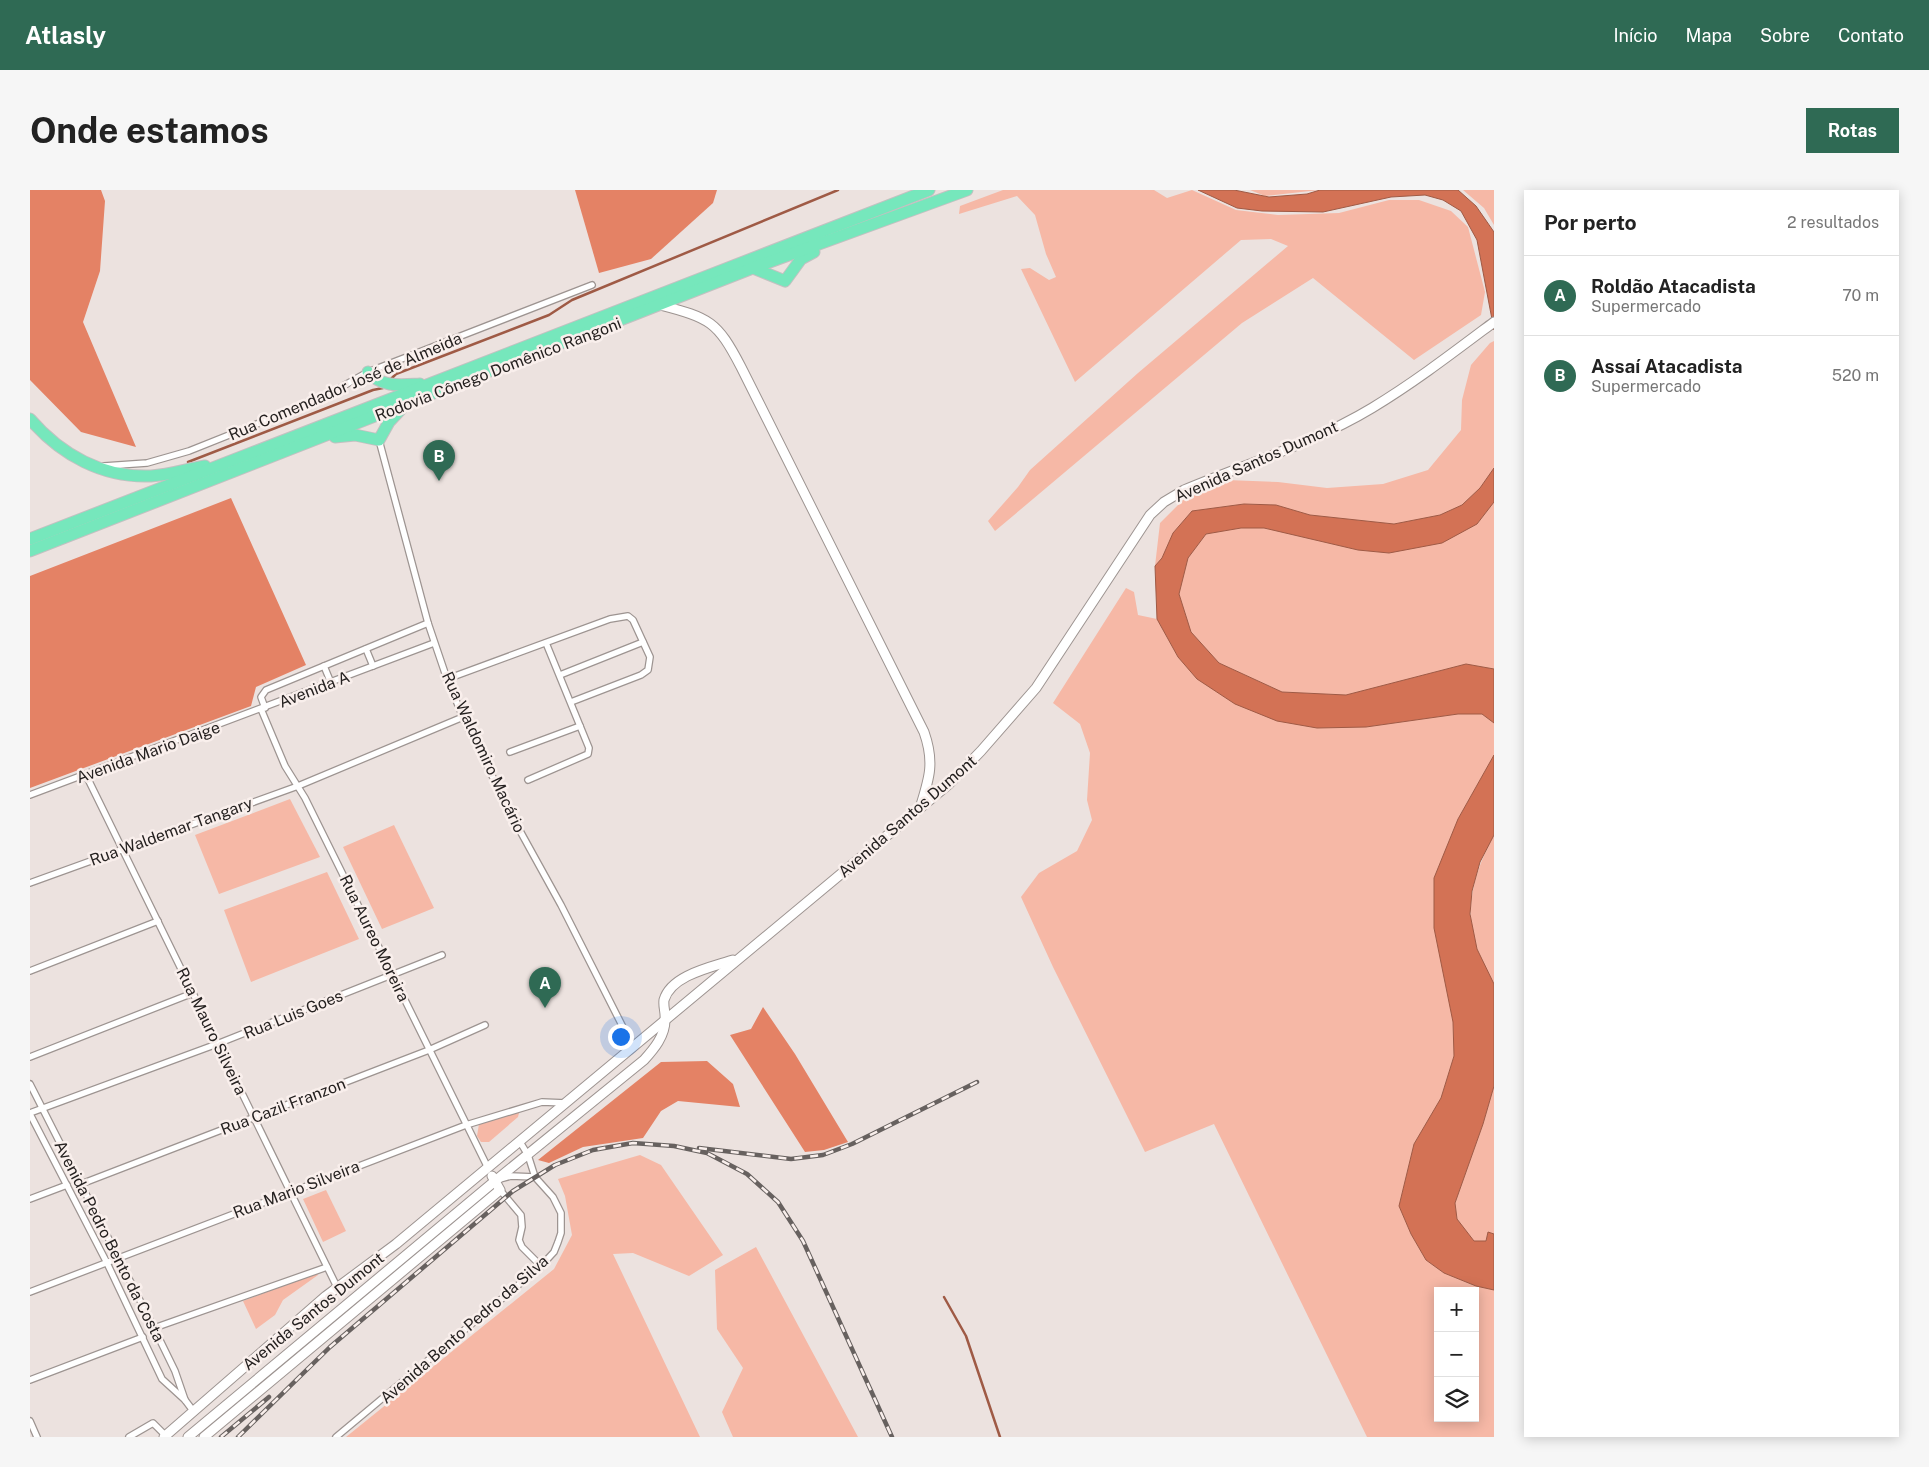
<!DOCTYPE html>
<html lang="pt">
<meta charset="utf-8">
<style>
:root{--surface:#fff;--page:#f6f6f6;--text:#222;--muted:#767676;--line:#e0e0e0;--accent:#2f6a54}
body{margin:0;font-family:"Public Sans",sans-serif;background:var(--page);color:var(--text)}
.controls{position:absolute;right:15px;bottom:15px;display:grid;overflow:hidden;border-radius:0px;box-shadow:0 2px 12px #0003}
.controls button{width:45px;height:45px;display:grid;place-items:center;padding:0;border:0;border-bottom:1px solid var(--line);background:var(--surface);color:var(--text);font:25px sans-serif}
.you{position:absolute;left:590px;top:846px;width:18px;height:18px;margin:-12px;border:4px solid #fff;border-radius:50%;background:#1a73e8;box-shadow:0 0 0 8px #1a73e833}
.badge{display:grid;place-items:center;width:32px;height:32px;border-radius:50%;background:var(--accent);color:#fff;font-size:16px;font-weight:700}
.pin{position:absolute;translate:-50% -41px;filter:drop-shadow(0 1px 2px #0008)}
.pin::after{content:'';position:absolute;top:26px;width:18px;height:15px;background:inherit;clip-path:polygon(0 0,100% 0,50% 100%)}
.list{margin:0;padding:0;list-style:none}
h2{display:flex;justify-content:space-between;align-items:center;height:65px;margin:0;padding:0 20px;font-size:21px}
h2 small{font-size:16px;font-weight:400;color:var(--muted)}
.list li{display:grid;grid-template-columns:32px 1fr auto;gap:15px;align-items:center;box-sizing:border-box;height:80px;padding:0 20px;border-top:1px solid var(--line)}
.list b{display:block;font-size:19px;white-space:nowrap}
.list p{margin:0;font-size:16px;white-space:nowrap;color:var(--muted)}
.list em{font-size:16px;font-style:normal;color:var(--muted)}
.icon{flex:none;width:28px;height:28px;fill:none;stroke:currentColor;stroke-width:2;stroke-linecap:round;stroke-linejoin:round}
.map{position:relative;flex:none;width:1464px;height:1247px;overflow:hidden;border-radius:0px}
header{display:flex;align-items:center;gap:30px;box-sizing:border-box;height:70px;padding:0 25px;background:var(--accent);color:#fff}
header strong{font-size:24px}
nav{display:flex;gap:28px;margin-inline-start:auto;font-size:18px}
.intro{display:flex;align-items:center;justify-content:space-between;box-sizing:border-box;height:120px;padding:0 30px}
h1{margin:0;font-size:35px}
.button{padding:12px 22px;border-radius:0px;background:var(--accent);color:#fff;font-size:18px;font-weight:700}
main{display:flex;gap:30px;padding:0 30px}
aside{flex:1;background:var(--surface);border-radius:0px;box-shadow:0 2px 12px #0003}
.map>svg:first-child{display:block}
.green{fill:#f6b8a6;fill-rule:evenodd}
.forest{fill:#e48265}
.water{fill:#d37255;stroke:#9f5a45}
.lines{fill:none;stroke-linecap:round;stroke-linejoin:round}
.stream{stroke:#9f5a45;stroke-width:2.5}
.minor-casing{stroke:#9d9491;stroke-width:8}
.secondary-casing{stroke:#9d9491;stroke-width:11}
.motorway-casing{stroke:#c2c1c1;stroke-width:13}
.minor{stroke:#fff;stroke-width:5.5}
.secondary{stroke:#fff;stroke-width:9}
.motorway{stroke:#76e7bc;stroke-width:11}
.rail-casing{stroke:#67615f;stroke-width:4.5}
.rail{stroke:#f9efec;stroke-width:2.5;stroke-dasharray:8;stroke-linecap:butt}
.labels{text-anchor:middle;stroke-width:5;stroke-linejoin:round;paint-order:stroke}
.street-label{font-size:16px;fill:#252120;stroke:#f9efec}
</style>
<header>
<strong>Atlasly</strong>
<nav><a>Início</a><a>Mapa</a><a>Sobre</a><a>Contato</a></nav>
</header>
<div class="intro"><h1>Onde estamos</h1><a class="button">Rotas</a></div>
<main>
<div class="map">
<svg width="1464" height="1247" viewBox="0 0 1464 1247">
<rect width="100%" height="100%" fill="#ece2df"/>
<g class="green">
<polygon points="973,0 1124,0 1137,8 1162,0 1206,20 1248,25 1309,23 1359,10 1389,10 1421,21 1438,37 1455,102 1451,125 1384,170 1283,88 1212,133 965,341 958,331 988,297 1000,280 1108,183 1258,56 1241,49 1211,50 1045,192 991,79 1000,78 1019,90 1026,87 1016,64 1005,25 987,6 929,24 930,16"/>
<polygon points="1220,0 1289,0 1235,6"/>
<polygon points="1433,0 1464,0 1464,35 1454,18"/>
<polygon points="1464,151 1464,278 1450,298 1432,315 1410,325 1364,334 1280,325 1246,315 1214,314 1162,321 1143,343 1132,368 1125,376 1130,333 1154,309 1197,290 1248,292 1297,298 1353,294 1398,280 1431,240 1432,210 1441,175 1460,153"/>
<polygon points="1464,312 1464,479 1436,474 1316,505 1252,502 1189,473 1161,442 1149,404 1158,368 1176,344 1211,338 1234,338 1328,360 1359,363 1447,334"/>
<path d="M 1096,398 L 1104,402 L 1108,425 L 1127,429 L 1148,467 L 1336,537 L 1428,524 L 1452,524 L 1464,533 L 1464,565 L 1428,629 L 1423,832 L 1424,866 L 1411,908 L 1384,954 L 1369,1016 L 1381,1044 L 1396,1070 L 1414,1083 L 1446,1096 L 1464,1100 L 1464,1247 L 1337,1247 L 1184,934 L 1115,962 L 1023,777 L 991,707 L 1009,683 L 1047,661 L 1062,630 L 1057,610 L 1060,563 L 1050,534 L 1023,513 ZM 1408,1101 L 1445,1101 L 1445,1228 L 1408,1228 Z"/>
<polygon points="260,609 290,667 189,704 165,645"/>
<polygon points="364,635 404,718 352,739 313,657"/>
<path d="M 1464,645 L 1464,794 C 1430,742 1436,697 1464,645 Z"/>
<polygon points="297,682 329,749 221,792 194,720"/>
<polygon points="1464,896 1464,1044 1458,1042 1456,1051 1444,1052 1427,1029 1425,1013 1453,934"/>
<polygon points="485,921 489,923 488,927 459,952 451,952 447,946 449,934"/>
<polygon points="610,965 631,975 693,1065 659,1086 603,1063 583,1064 670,1247 316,1247 524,1079 542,1045 535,1006 528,989"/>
<polygon points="296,1000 316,1041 293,1052 273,1009"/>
<polygon points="726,1057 828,1247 703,1247 692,1222 713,1178 687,1139 685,1080"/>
<polygon points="287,1083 288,1085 253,1110 245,1125 226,1139 213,1111"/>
</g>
<g class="forest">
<polygon points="0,0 71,0 75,11 70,81 53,132 106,257 51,242 0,190"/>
<polygon points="545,0 687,0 683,13 621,69 569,83"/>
<polygon points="201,308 276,475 226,497 221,516 0,598 0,386"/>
<polygon points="733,817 765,864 818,952 794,960 775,962 700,845 721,839"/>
<polygon points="677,871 703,894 710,917 648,911 631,921 613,948 553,957 519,973 508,970 631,872"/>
</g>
<g class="water">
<polygon points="1168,0 1204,0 1239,7 1277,4 1290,0 1428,0 1446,16 1464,42 1464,140 1447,50 1431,21 1413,10 1395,5 1361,7 1293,22 1232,21 1207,18"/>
<polygon points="1464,278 1464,312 1447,334 1412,353 1359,363 1328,360 1234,338 1211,338 1176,344 1158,368 1149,404 1161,442 1189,473 1252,502 1316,505 1436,474 1464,479 1464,533 1452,524 1428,524 1336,537 1287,538 1247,531 1205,514 1167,489 1148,467 1127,429 1125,376 1132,368 1143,343 1162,321 1214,314 1246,315 1280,325 1364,334 1410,325 1432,315 1450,298"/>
<polygon points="1464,565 1464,645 1450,672 1442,701 1440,724 1447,759 1464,794 1464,896 1453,934 1425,1013 1427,1029 1444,1051 1456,1051 1458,1042 1464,1044 1464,1100 1446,1096 1414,1083 1396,1070 1381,1044 1369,1016 1384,954 1411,908 1424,866 1423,832 1404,738 1404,688 1428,629"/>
</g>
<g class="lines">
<g class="stream">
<polyline points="360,190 366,184 519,125 542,110 808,0"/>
<polyline points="158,272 343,200 353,198"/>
<polyline points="914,1107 936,1146 970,1247"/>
</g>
<g class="minor-casing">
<g id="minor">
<polyline points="349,250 398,433 417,489 433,527 484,630 531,715 603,857"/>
<polyline points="74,276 117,273 159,261 292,208 338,182 562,95"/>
<polyline points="336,459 343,476"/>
<polyline points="294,476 301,493"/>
<polyline points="530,485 613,452"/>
<polyline points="417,489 580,429 598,426 603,430 620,467 618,480 611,485 541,512"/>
<polyline points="235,518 231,507 236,500 398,433"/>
<polyline points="231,519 255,576 275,608 458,978"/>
<polyline points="480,562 550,536 516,453"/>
<polyline points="56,585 307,1097"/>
<polyline points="498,590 558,564 559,558 550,536"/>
<polyline points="0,605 404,453"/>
<polyline points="0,693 268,596 433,527"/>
<polyline points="0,781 128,731"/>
<polyline points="0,867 163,803"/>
<polyline points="0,894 124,1138 145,1181 155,1210"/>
<polyline points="0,923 187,854 412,765"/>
<polyline points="0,924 77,1073 132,1189 155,1210 164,1222"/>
<polyline points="470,989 481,986 505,987"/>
<polyline points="51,994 399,860 455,835"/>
<polyline points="470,1000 491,1025 492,1037 489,1050 492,1057 511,1076"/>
<polyline points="0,1009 37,995"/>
<polyline points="0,1102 436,935 512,912 536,913"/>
<polyline points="124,1138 297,1077"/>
<polyline points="0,1190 113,1147"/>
<polyline points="0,1231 7,1247"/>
<polyline points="99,1247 123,1233 136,1246"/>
<polyline points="306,1247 511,1076 524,1062 528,1052 531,1043 531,1023 523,1007 505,987 498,965 490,952"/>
</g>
</g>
<g class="secondary-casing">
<g id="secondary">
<path d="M 630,115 C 680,128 687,131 711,177 L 894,542 C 905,573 899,589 890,618"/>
<path d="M 134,1247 L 296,1106 L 366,1054 L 919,594 L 951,561 L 1006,498 L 1120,325 L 1134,312 L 1154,300 C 1216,274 1284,253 1342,218 C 1385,192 1424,162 1464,132"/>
<path d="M 158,1247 L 465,991 L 614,870 C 624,859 635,846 635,830 C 636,823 633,817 634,810 C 641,785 682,777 703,770"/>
<polyline points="174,1247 470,1000 462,986"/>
</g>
</g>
<g class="motorway-casing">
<g id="motorway">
<polyline points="723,78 755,91 771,69 784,62"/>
<path d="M 338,182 C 352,198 371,195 390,194"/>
<path d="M 0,229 C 31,265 73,288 121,286 C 140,285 157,279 175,276"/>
<polyline points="305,247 325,245 349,250 359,232 372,218"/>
<polyline points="0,349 899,0"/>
<polyline points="0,361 723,78 937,0"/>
</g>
</g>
<use href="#minor" class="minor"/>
<use href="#secondary" class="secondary"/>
<use href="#motorway" class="motorway"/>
<g class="rail-casing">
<g id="rail">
<polyline points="669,958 761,969 793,965 822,954 947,892"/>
<polyline points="191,1247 239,1207"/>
<polyline points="208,1247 300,1157 483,1001 525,975 563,960 603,953 644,956 677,963 717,984 748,1012 773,1051 862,1247"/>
</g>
</g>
<use href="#rail" class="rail"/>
</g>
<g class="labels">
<g class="street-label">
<text transform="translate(468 179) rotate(-21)" y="6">Rodovia Cônego Domênico Rangoni</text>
<text transform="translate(315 196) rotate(-23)" y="6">Rua Comendador José de Almeida</text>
<text transform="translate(1226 271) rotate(-24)" y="6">Avenida Santos Dumont</text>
<text transform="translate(284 499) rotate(-21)" y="6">Avenida A</text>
<text transform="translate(118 562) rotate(-20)" y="6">Avenida Mario Daige</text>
<text transform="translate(454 562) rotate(65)" y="6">Rua Waldomiro Macário</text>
<text transform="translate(877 626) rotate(-41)" y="6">Avenida Santos Dumont</text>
<text transform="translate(141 641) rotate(-20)" y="6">Rua Waldemar Tangary</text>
<text transform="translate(345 748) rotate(64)" y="6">Rua Aureo Moreira</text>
<text transform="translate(263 824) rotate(-22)" y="6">Rua Luis Goes</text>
<text transform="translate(182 841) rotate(64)" y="6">Rua Mauro Silveira</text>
<text transform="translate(253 916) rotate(-21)" y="6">Rua Cazil Franzon</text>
<text transform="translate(266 999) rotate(-21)" y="6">Rua Mario Silveira</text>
<text transform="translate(80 1051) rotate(63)" y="6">Avenida Pedro Bento da Costa</text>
<text transform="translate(283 1121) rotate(-39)" y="6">Avenida Santos Dumont</text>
<text transform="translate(434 1139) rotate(-41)" y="6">Avenida Bento Pedro da Silva</text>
</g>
</g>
</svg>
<div class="controls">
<button>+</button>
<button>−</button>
<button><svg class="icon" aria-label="layers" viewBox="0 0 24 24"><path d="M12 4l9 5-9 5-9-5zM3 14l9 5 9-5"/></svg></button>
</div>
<div class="you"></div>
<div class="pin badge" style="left:515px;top:818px">A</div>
<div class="pin badge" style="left:409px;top:291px">B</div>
</div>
<aside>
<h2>Por perto<small>2 resultados</small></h2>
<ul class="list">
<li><span class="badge">A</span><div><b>Roldão Atacadista</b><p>Supermercado</p></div><em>70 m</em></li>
<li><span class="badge">B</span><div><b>Assaí Atacadista</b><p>Supermercado</p></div><em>520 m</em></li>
</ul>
</aside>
</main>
